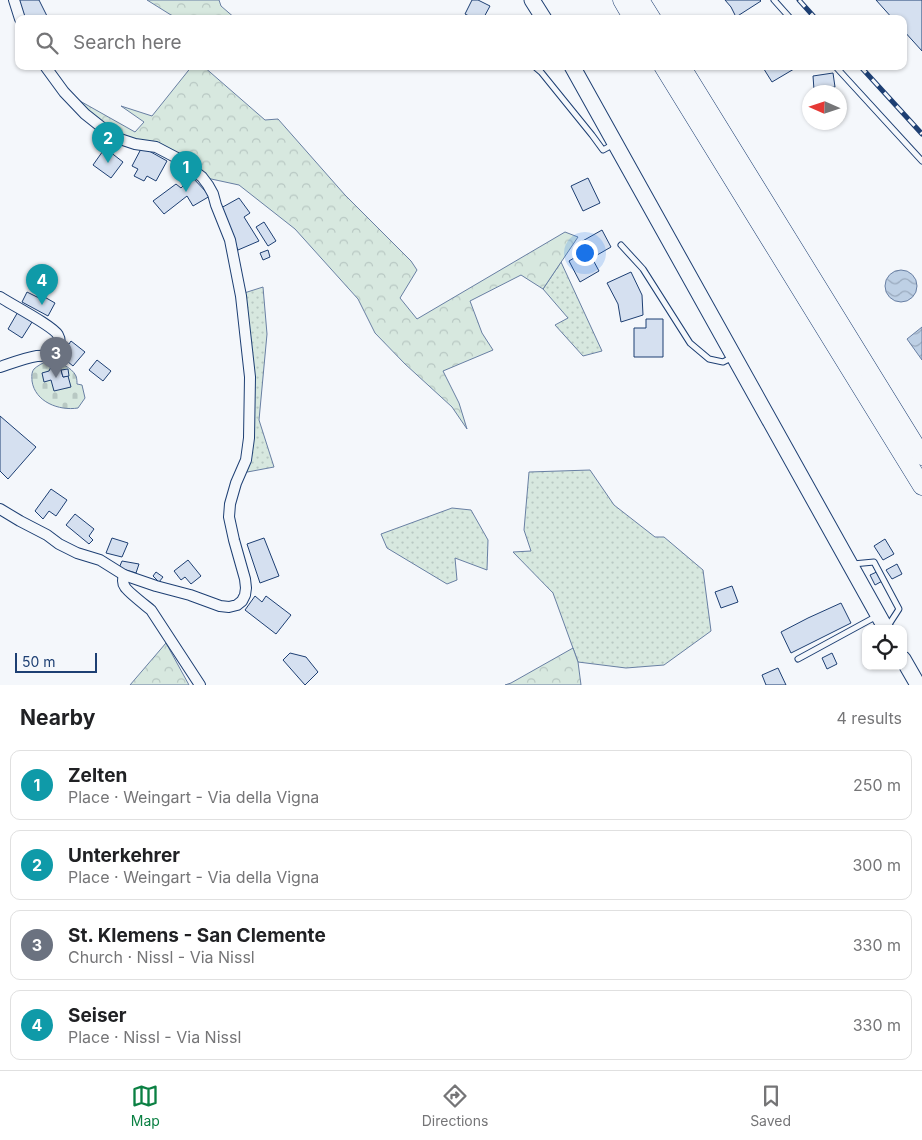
<!DOCTYPE html>
<meta charset="utf-8">
<style>
:root{--surface:#fff;--page:#f2f2f2;--text:#202124;--muted:#757577;--line:#e0e0e0;--accent:#0b8043}
body{margin:0;font-family:Inter,sans-serif;background:var(--page);color:var(--text)}
.controls{position:absolute;right:15px;bottom:15px;display:grid;overflow:hidden;border-radius:10px;box-shadow:0 1px 4px #0004}
.controls button{width:45px;height:45px;display:grid;place-items:center;padding:0;border:0;border-bottom:1px solid var(--line);background:var(--surface);color:var(--text);font:25px sans-serif}
.compass{position:absolute;left:802px;top:85px;width:45px;height:45px;border-radius:50%;background:var(--surface);box-shadow:0 1px 4px #0004;rotate:273deg}
.scale{position:absolute;left:15px;bottom:12px;width:82px;box-sizing:border-box;padding-left:5px;border:2px solid #1d3f73;border-top:0;font-size:14px;line-height:18px;white-space:nowrap;color:#1d3f73;-webkit-text-stroke:4px #f4f7fb;paint-order:stroke}
.you{position:absolute;left:584px;top:252px;width:18px;height:18px;margin:-12px;border:4px solid #fff;border-radius:50%;background:#1a73e8;box-shadow:0 0 0 8px #1a73e833}
.badge{display:grid;place-items:center;width:32px;height:32px;border-radius:50%;background:var(--accent);color:#fff;font-size:16px;font-weight:700}
.pin{position:absolute;translate:-50% -41px;filter:drop-shadow(0 1px 2px #0008)}
.pin::after{content:'';position:absolute;top:26px;width:18px;height:15px;background:inherit;clip-path:polygon(0 0,100% 0,50% 100%)}
.list{margin:0;padding:0;list-style:none}
h2{display:flex;justify-content:space-between;align-items:center;height:65px;margin:0;padding:0 20px;font-size:21px}
h2 small{font-size:16px;font-weight:400;color:var(--muted)}
.list li{display:grid;grid-template-columns:32px 1fr auto;gap:15px;align-items:center;box-sizing:border-box;height:70px;margin:0 10px 10px;padding:0 10px;border:1px solid var(--line);border-radius:10px}
.list b{display:block;font-size:19px;white-space:nowrap}
.list p{margin:0;font-size:16px;white-space:nowrap;color:var(--muted)}
.list em{font-size:16px;font-style:normal;color:var(--muted)}
.icon{flex:none;width:28px;height:28px;fill:none;stroke:currentColor;stroke-width:2;stroke-linecap:round;stroke-linejoin:round}
.map{position:relative;flex:none;width:922px;height:685px;overflow:hidden}
.search{position:absolute;background:var(--surface);box-shadow:0 1px 4px #0004;left:15px;right:15px;top:15px;height:55px;display:flex;align-items:center;gap:12px;box-sizing:border-box;padding:0 18px;border-radius:10px;color:var(--muted);font-size:19px}
.sheet{height:385px;background:var(--surface)}
nav{display:flex;justify-content:space-around;align-items:center;box-sizing:border-box;height:70px;border-top:1px solid var(--line);background:var(--surface);font-size:14px;color:var(--muted)}
nav a{display:grid;justify-items:center;gap:2px}
nav .on{color:var(--accent)}
.map>svg:first-child{display:block}
.grass{fill:url(#grass-dots);stroke:#687fa3}
.forest{fill:url(#forest-crowns);stroke:#687fa3}
.cemetery{fill:url(#cemetery-stones);stroke:#687fa3}
.water{fill:url(#water-waves);stroke:#687fa3}
.building{fill:#d5e0f0;stroke:#1d3f73}
.lines{fill:none;stroke-linecap:round;stroke-linejoin:round}
.lane-casing{stroke:#1d3f73;stroke-width:7}
.street-casing{stroke:#1d3f73;stroke-width:12}
.primary-casing{stroke:#1d3f73;stroke-width:17}
.highway-casing{stroke:#1d3f73;stroke-width:19}
.lane{stroke:#f4f7fb;stroke-width:5}
.street{stroke:#f4f7fb;stroke-width:10}
.primary{stroke:#f4f7fb;stroke-width:15}
.highway{stroke:#f4f7fb;stroke-width:18}
.rail-casing{stroke:#1d3f73;stroke-width:5}
.rail{stroke:#f4f7fb;stroke-width:3;stroke-dasharray:9;stroke-linecap:butt}
</style>
<div class="map">
<svg width="922" height="685" viewBox="0 0 922 685">
<defs>
<pattern id="grass-dots" width="8" height="8" patternUnits="userSpaceOnUse" patternTransform="scale(1.25)"><rect width="8" height="8" fill="#d7e8df"/><path d="M2 2h.1M6 6h.1" fill="none" stroke="#b8c8c3" stroke-width="1.8" stroke-linecap="round"/></pattern>
<pattern id="forest-crowns" width="20" height="18" patternUnits="userSpaceOnUse" patternTransform="scale(1.25)"><rect width="20" height="18" fill="#d7e8df"/><path d="M2 6a3 3 0 1 1 6 0M12 15a3 3 0 1 1 6 0" fill="none" stroke="#b8c8c3"/></pattern>
<pattern id="cemetery-stones" width="16" height="16" patternUnits="userSpaceOnUse" patternTransform="scale(1.25)"><rect width="16" height="16" fill="#d7e8df"/><path d="M2 7V4a2 2 0 0 1 4 0v3zM10 15v-3a2 2 0 0 1 4 0v3z" fill="#b8c8c3"/></pattern>
<pattern id="water-waves" width="16" height="10" patternUnits="userSpaceOnUse" patternTransform="scale(1.25)"><rect width="16" height="10" fill="#bed0e5"/><path d="M0 5q4-4 8 0t8 0" fill="none" stroke="#9aaabe"/></pattern>
</defs>
<rect width="100%" height="100%" fill="#f4f7fb"/>
<g class="grass">
<polygon points="561,262 602,351 583,356 555,325 568,318 543,289"/>
<polygon points="263,287 267,334 259,420 274,467 242,473 248,385 238,295"/>
<polygon points="590,470 614,505 655,537 664,537 703,570 711,631 664,665 626,668 578,662 553,593 513,552 531,551 524,530 529,472"/>
<polygon points="452,508 471,510 488,540 487,570 455,558 457,580 447,584 387,548 381,534"/>
</g>
<g class="forest">
<polygon points="147,0 219,0 221,6 236,19 181,19 171,15"/>
<polygon points="192,66 203,66 265,120 278,119 345,195 411,261 417,270 400,298 417,319 565,232 578,237 543,289 521,275 470,301 482,333 493,350 443,371 459,403 467,429 452,407 405,364 375,333 358,299 295,229 239,185 202,177 177,158 114,137 64,92 135,132 144,122 121,106 152,116"/>
<polygon points="166,643 189,685 130,685"/>
<polygon points="573,648 578,662 581,685 505,685 511,683"/>
</g>
<path class="cemetery" d="M 47,361 C 56,360 72,367 76,376 C 77,379 77,382 77,384 L 82,385 L 85,398 L 78,408 C 59,411 35,402 32,381 C 32,377 31,373 34,369 C 37,366 43,363 47,361 Z"/>
<g class="water">
<circle cx="901" cy="286" r="16"/>
<polygon points="922,327 922,360 907,339"/>
</g>
<g class="building">
<polygon points="17,0 39,0 48,18 46,19 25,19"/>
<polygon points="472,0 478,0 490,6 483,19 475,19 465,14"/>
<polygon points="725,0 760,0 761,1 736,17 731,7"/>
<polygon points="876,0 922,0 922,51 903,30 903,19 893,19"/>
<polygon points="762,66 799,66 772,82"/>
<polygon points="833,73 835,87 814,90 813,76"/>
<polygon points="142,147 167,161 156,181 147,176 144,181 134,176 138,169 132,166"/>
<polygon points="105,148 123,162 111,178 93,165"/>
<polygon points="192,177 210,196 193,206 187,196 164,214 153,201 176,184 181,188"/>
<polygon points="588,178 600,203 583,211 571,186"/>
<polygon points="239,198 250,213 244,217 259,241 238,250 227,227 221,208"/>
<polygon points="264,222 276,241 268,246 256,227"/>
<polygon points="602,230 611,247 592,258 599,271 580,282 569,261 584,252 579,243"/>
<polygon points="268,250 270,257 263,260 260,253"/>
<polygon points="631,272 642,295 643,315 621,322 618,304 607,283"/>
<polygon points="27,292 39,298 41,295 55,303 48,316 22,302"/>
<polygon points="19,310 34,319 22,338 8,329"/>
<polygon points="646,319 663,319 663,357 634,357 634,328 646,328"/>
<polygon points="71,341 85,352 73,366 62,357 66,351 61,347 65,342 69,344"/>
<polygon points="97,360 111,371 103,381 89,370"/>
<polygon points="57,366 61,370 63,377 68,376 71,387 54,391 51,380 44,382 42,373 49,371 51,367"/>
<polygon points="68,369 69,376 63,377 61,370"/>
<polygon points="0,416 36,447 8,479 0,471"/>
<polygon points="51,489 67,500 56,516 49,511 43,519 35,511"/>
<polygon points="75,514 94,529 89,536 93,540 89,544 66,525"/>
<polygon points="112,538 128,543 122,557 106,553"/>
<polygon points="264,538 279,576 260,583 247,544"/>
<polygon points="885,539 894,554 883,560 874,546"/>
<polygon points="188,560 201,576 191,584 185,577 181,580 174,571"/>
<polygon points="122,561 139,564 136,573 119,568"/>
<polygon points="897,564 902,574 892,579 886,570"/>
<polygon points="881,570 886,579 875,585 870,575"/>
<polygon points="156,572 163,577 159,582 153,576"/>
<polygon points="732,586 738,602 721,608 715,592"/>
<polygon points="255,596 262,602 266,596 291,615 276,634 245,610"/>
<polygon points="841,603 851,623 791,653 781,632 808,618"/>
<polygon points="290,653 306,657 318,672 305,685 283,660"/>
<polygon points="832,653 837,664 827,669 822,658"/>
<polygon points="778,668 786,685 766,685 762,675"/>
</g>
<g class="lines">
<g class="lane-casing">
<g id="lane">
<polyline points="774,0 791,19"/>
<polyline points="534,66 541,72 592,135 603,150 614,144"/>
<polyline points="835,66 922,161"/>
<polyline points="621,245 643,269 690,343 709,359 723,362 733,357"/>
<polyline points="853,564 874,562 899,609 888,626"/>
<polyline points="798,659 877,616"/>
</g>
</g>
<g class="street-casing">
<g id="street">
<polyline points="14,0 20,19"/>
<path d="M 0,297 C 12,305 53,326 58,335 C 61,340 60,349 56,353 C 51,357 43,355 37,356 C 25,358 12,363 0,367"/>
<polyline points="0,509 20,521 47,535 59,544 77,553 100,560 124,575 156,586 190,595 220,606 229,607 237,605 242,601 245,595 246,588 245,579 234,540 229,517 230,504 236,483 246,460 249,438 250,377 241,296 230,240 216,205 213,194 208,185 202,177 177,158 156,147 135,144 114,137 85,114 64,92 45,66"/>
<path d="M 124,575 C 123,579 122,583 125,587 C 128,592 145,605 151,610 L 200,685"/>
</g>
</g>
<g class="primary-casing">
<g id="primary">
<polyline points="532,0 544,19"/>
<polyline points="572,66 886,629"/>
<polyline points="903,659 918,685"/>
</g>
</g>
<g class="highway-casing">
<g id="highway">
<polyline points="622,0 633,19"/>
<polyline points="640,0 652,19"/>
<polyline points="663,66 922,486"/>
<polyline points="681,66 922,456"/>
</g>
</g>
<use href="#lane" class="lane"/>
<use href="#street" class="street"/>
<use href="#primary" class="primary"/>
<use href="#highway" class="highway"/>
<g class="rail-casing">
<g id="rail">
<polyline points="799,0 816,19"/>
<polyline points="860,66 922,134"/>
</g>
</g>
<use href="#rail" class="rail"/>
</g>
</svg>
<div class="controls">
<button><svg class="icon" aria-label="locate" viewBox="0 0 24 24"><circle cx="12" cy="12" r="6"/><path d="M12 2v4M12 18v4M2 12h4M18 12h4"/></svg></button>
</div>
<svg class="compass" viewBox="-18 -18 36 36"><path d="M0-13l5 13h-10z" fill="#e53935"/><path d="M0 13l5-13h-10z" fill="#757577"/></svg>
<div class="scale">50 m</div>
<div class="you"></div>
<div class="pin badge" style="left:186px;top:192px;background:#0f9aa8">1</div>
<div class="pin badge" style="left:108px;top:163px;background:#0f9aa8">2</div>
<div class="pin badge" style="left:56px;top:378px;background:#6b7280">3</div>
<div class="pin badge" style="left:42px;top:305px;background:#0f9aa8">4</div>
<div class="search"><svg class="icon" aria-label="search" viewBox="0 0 24 24"><circle cx="10" cy="10" r="6"/><path d="M15 15l6 6"/></svg>Search here</div>
</div>
<section class="sheet">
<h2>Nearby<small>4 results</small></h2>
<ul class="list">
<li><span class="badge" style="background:#0f9aa8">1</span><div><b>Zelten</b><p>Place · Weingart - Via della Vigna</p></div><em>250 m</em></li>
<li><span class="badge" style="background:#0f9aa8">2</span><div><b>Unterkehrer</b><p>Place · Weingart - Via della Vigna</p></div><em>300 m</em></li>
<li><span class="badge" style="background:#6b7280">3</span><div><b>St. Klemens - San Clemente</b><p>Church · Nissl - Via Nissl</p></div><em>330 m</em></li>
<li><span class="badge" style="background:#0f9aa8">4</span><div><b>Seiser</b><p>Place · Nissl - Via Nissl</p></div><em>330 m</em></li>
</ul>
</section>
<nav>
<a class="on"><svg class="icon" aria-label="map" viewBox="0 0 24 24"><path d="M3 6l6-2 6 2 6-2v14l-6 2-6-2-6 2zM9 4v14M15 6v14"/></svg>Map</a>
<a><svg class="icon" aria-label="directions" viewBox="0 0 24 24"><path d="M12 3l9 9-9 9-9-9zM9 14v-3h6M13 9l2 2-2 2"/></svg>Directions</a>
<a><svg class="icon" aria-label="saved" viewBox="0 0 24 24"><path d="M7 4h10v16l-5-4-5 4z"/></svg>Saved</a>
</nav>
